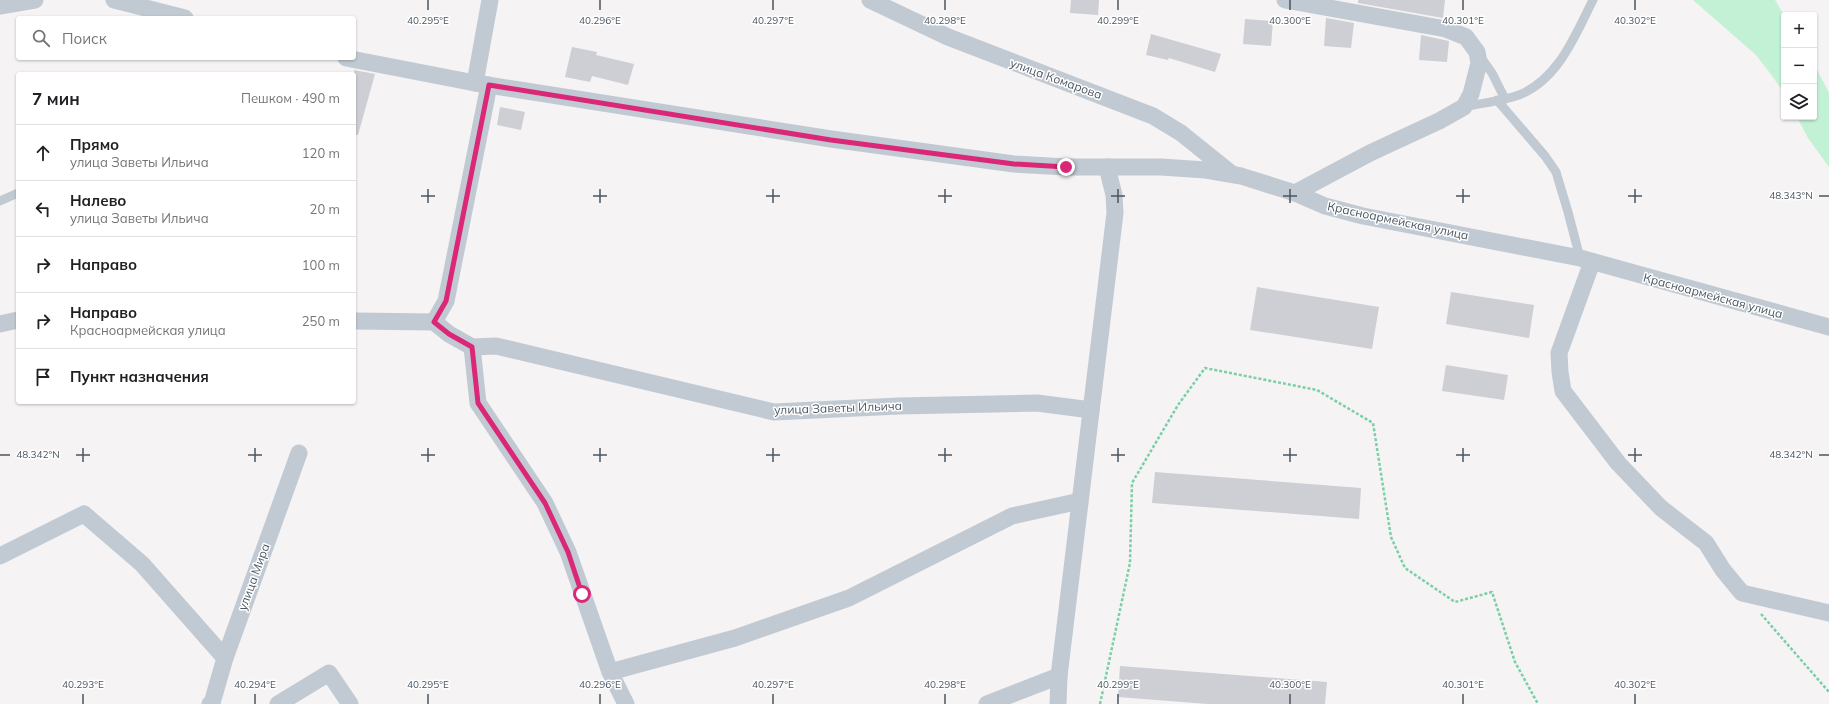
<!DOCTYPE html>
<html lang="ru">
<meta charset="utf-8">
<style>
:root{--surface:#fff;--page:#f6f6f6;--text:#202124;--muted:#757577;--line:#e0e0e0}
body{margin:0;font-family:Mulish,sans-serif;background:var(--page);color:var(--text)}
.controls{position:absolute;right:12px;top:12px;display:grid;overflow:hidden;border-radius:4px;box-shadow:0 1px 3px #0004}
.controls button{width:36px;height:36px;display:grid;place-items:center;padding:0;border:0;border-bottom:1px solid var(--line);background:var(--surface);color:var(--text);font:20px sans-serif}
.stop{position:absolute;width:12px;height:12px;margin:-9px;border:3px solid #db2777;border-radius:50%;background:#fff}
.stop.end{background:#db2777;border-color:#fff;box-shadow:0 1px 4px #0008}
.list{margin:0;padding:0;list-style:none}
h2{display:flex;justify-content:space-between;align-items:center;height:52px;margin:0;padding:0 16px;font-size:17px}
h2 small{font-size:13px;font-weight:400;color:var(--muted)}
.list li{display:grid;grid-template-columns:26px 1fr auto;gap:12px;align-items:center;box-sizing:border-box;height:56px;padding:0 16px;border-top:1px solid var(--line)}
.list b{display:block;font-size:15px;white-space:nowrap}
.list p{margin:0;font-size:13px;white-space:nowrap;color:var(--muted)}
.list em{font-size:13px;font-style:normal;color:var(--muted)}
.icon{flex:none;width:22px;height:22px;fill:none;stroke:currentColor;stroke-width:2;stroke-linecap:round;stroke-linejoin:round}
.map{position:relative;flex:none;width:1829px;height:704px;overflow:hidden}
.search{position:absolute;background:var(--surface);box-shadow:0 1px 3px #0004;left:16px;top:16px;width:340px;height:44px;display:flex;align-items:center;gap:10px;box-sizing:border-box;padding:0 14px;border-radius:4px;color:var(--muted);font-size:15px}
.panel{position:absolute;background:var(--surface);box-shadow:0 1px 3px #0004;left:16px;top:72px;width:340px;height:332px;border-radius:4px}
.map>svg:first-child{display:block}
.green{fill:#c3f1d5}
.building{fill:#cdcfd5}
.lines{fill:none;stroke-linecap:round;stroke-linejoin:round}
.path{stroke:#7ad0a6;stroke-width:2.5;stroke-dasharray:3 2;stroke-linecap:butt}
.service{stroke:#c1cad2;stroke-width:9}
.minor{stroke:#c1cad2;stroke-width:17}
.route{stroke:#db2777;stroke-width:5}
.ticks{fill:none;stroke:#4a5661;stroke-width:1.5}
.labels{text-anchor:middle;stroke-width:3;stroke-linejoin:round;paint-order:stroke}
.street-label{font-size:12px;fill:#4a5661;stroke:#fff}
.ticks-label{font-size:10px;text-anchor:middle;fill:#4a5661;stroke:#fff;stroke-width:3;stroke-linejoin:round;paint-order:stroke}
</style>
<div class="map">
<svg width="1829" height="704" viewBox="0 0 1829 704">
<rect width="100%" height="100%" fill="#f5f3f3"/>
<g class="green">
<polygon points="1693,0 1775,0 1784,15 1784,93 1773,77 1756,55"/>
<polygon points="1814,64 1829,93 1829,167 1808,138 1797,117 1814,117"/>
</g>
<g class="building">
<polygon points="1071,0 1099,0 1098,15 1070,13"/>
<polygon points="1358,0 1445,0 1443,18 1358,3"/>
<polygon points="1326,18 1354,23 1351,48 1324,46"/>
<polygon points="1245,19 1273,21 1271,46 1243,44"/>
<polygon points="1151,34 1221,54 1215,72 1169,58 1168,60 1146,55"/>
<polygon points="1421,35 1449,41 1447,62 1419,60"/>
<polygon points="572,47 597,52 596,55 634,64 628,85 592,76 590,82 565,77"/>
<polygon points="354,70 375,74 358,135 354,135"/>
<polygon points="500,107 525,112 521,130 497,125"/>
<polygon points="1257,287 1379,307 1372,349 1250,330"/>
<polygon points="1451,292 1534,305 1529,338 1446,324"/>
<polygon points="1446,365 1508,375 1504,400 1442,391"/>
<polygon points="1155,472 1361,488 1359,519 1152,503"/>
<polygon points="1120,666 1327,682 1325,704 1208,704 1118,697"/>
</g>
<g class="lines">
<g class="path">
<polyline points="1761,614 1829,692"/>
<polyline points="1100,704 1130,563 1132,483 1178,405 1205,368 1317,390 1373,423 1391,537 1405,568 1455,602 1492,592 1515,662 1538,704"/>
</g>
<g class="service">
<polyline points="1480,56 1492,73 1505,99"/>
<polyline points="1497,100 1545,156 1556,172 1568,212 1580,258"/>
<path d="M 1464,107 C 1482,103 1502,101 1519,95 C 1559,79 1575,35 1593,0"/>
<polyline points="0,201 18,193"/>
</g>
<g class="minor">
<polyline points="114,0 185,18"/>
<polyline points="870,0 948,37 1153,116 1181,133 1232,174"/>
<polyline points="1285,0 1446,29 1466,37 1477,52 1479,63 1471,94 1464,107 1439,121 1370,153 1295,193"/>
<polyline points="0,6 35,0"/>
<polyline points="346,58 475,83 831,139 1014,164 1066,167 1161,167 1206,170 1241,176 1295,193 1325,206 1363,216 1580,258 1829,327"/>
<polyline points="475,83 490,0"/>
<polyline points="1592,262 1559,353 1560,372 1563,391 1618,463 1661,508 1706,543 1723,570 1742,593 1829,613"/>
<polyline points="354,321 434,322 449,334 472,347 496,346 774,412 899,406 1037,403 1091,410"/>
<polyline points="434,322 446,301 489,85"/>
<polyline points="0,324 18,320"/>
<polyline points="472,347 478,403 545,503 568,552 610,672 626,704"/>
<polyline points="0,556 84,514 142,564 225,658"/>
<polyline points="610,672 735,638 849,598 1012,516 1080,501"/>
<polyline points="210,704 212,703 225,658 299,453"/>
<polyline points="278,704 329,673 350,704"/>
<polyline points="987,704 1059,676"/>
<polyline points="1058,704 1059,676 1115,213 1114,195 1107,167"/>
</g>
</g>
<g class="lines">
<polyline class="route" points="582,594 568,552 545,503 478,403 472,347 449,334 434,322 446,301 489,85 831,140 1014,164 1066,167"/>
</g>
<path class="ticks" d="M 428,0 L 428,10M 600,0 L 600,10M 773,0 L 773,10M 945,0 L 945,10M 1118,0 L 1118,10M 1290,0 L 1290,10M 1463,0 L 1463,10M 1635,0 L 1635,10M 428,189 L 428,203M 600,189 L 600,203M 773,189 L 773,203M 945,189 L 945,203M 1118,189 L 1118,203M 1290,189 L 1290,203M 1463,189 L 1463,203M 1635,189 L 1635,203M 421,196 L 435,196M 593,196 L 607,196M 766,196 L 780,196M 938,196 L 952,196M 1111,196 L 1125,196M 1283,196 L 1297,196M 1456,196 L 1470,196M 1628,196 L 1642,196M 1819,196 L 1829,196M 83,448 L 83,462M 255,448 L 255,462M 428,448 L 428,462M 600,448 L 600,462M 773,448 L 773,462M 945,448 L 945,462M 1118,448 L 1118,462M 1290,448 L 1290,462M 1463,448 L 1463,462M 1635,448 L 1635,462M 0,455 L 10,455M 76,455 L 90,455M 248,455 L 262,455M 421,455 L 435,455M 593,455 L 607,455M 766,455 L 780,455M 938,455 L 952,455M 1111,455 L 1125,455M 1283,455 L 1297,455M 1456,455 L 1470,455M 1628,455 L 1642,455M 1819,455 L 1829,455M 83,694 L 83,704M 255,694 L 255,704M 428,694 L 428,704M 600,694 L 600,704M 773,694 L 773,704M 945,694 L 945,704M 1118,694 L 1118,704M 1290,694 L 1290,704M 1463,694 L 1463,704M 1635,694 L 1635,704"/>
<g class="labels">
<g class="street-label">
<text transform="translate(1056 79) rotate(20)" y="4">улица Комарова</text>
<text transform="translate(1398 221) rotate(12)" y="4">Красноармейская улица</text>
<text transform="translate(1713 296) rotate(15)" y="4">Красноармейская улица</text>
<text transform="translate(838 408) rotate(-2)" y="4">улица Заветы Ильича</text>
<text transform="translate(254 577) rotate(-70)" y="4">улица Мира</text>
</g>
</g>
<g class="ticks-label">
<text x="428" y="24">40.295°E</text>
<text x="600" y="24">40.296°E</text>
<text x="773" y="24">40.297°E</text>
<text x="945" y="24">40.298°E</text>
<text x="1118" y="24">40.299°E</text>
<text x="1290" y="24">40.300°E</text>
<text x="1463" y="24">40.301°E</text>
<text x="1635" y="24">40.302°E</text>
<text x="1791" y="199">48.343°N</text>
<text x="38" y="458">48.342°N</text>
<text x="1791" y="458">48.342°N</text>
<text x="83" y="688">40.293°E</text>
<text x="255" y="688">40.294°E</text>
<text x="428" y="688">40.295°E</text>
<text x="600" y="688">40.296°E</text>
<text x="773" y="688">40.297°E</text>
<text x="945" y="688">40.298°E</text>
<text x="1118" y="688">40.299°E</text>
<text x="1290" y="688">40.300°E</text>
<text x="1463" y="688">40.301°E</text>
<text x="1635" y="688">40.302°E</text>
</g>
</svg>
<div class="controls">
<button>+</button>
<button>−</button>
<button><svg class="icon" aria-label="layers" viewBox="0 0 24 24"><path d="M12 4l9 5-9 5-9-5zM3 14l9 5 9-5"/></svg></button>
</div>
<div class="stop" style="left:582px;top:594px"></div>
<div class="stop end" style="left:1066px;top:167px"></div>
<div class="search"><svg class="icon" aria-label="search" viewBox="0 0 24 24"><circle cx="10" cy="10" r="6"/><path d="M15 15l6 6"/></svg>Поиск</div>
<section class="panel">
<h2>7 мин<small>Пешком · 490 m</small></h2>
<ul class="list">
<li><svg class="icon" aria-label="ahead" viewBox="0 0 24 24"><path d="M12 20V5M6 11l6-6 6 6"/></svg><div><b>Прямо</b><p>улица Заветы Ильича</p></div><em>120 m</em></li>
<li><svg class="icon" aria-label="left" viewBox="0 0 24 24"><path d="M17 20v-9H6M10 6l-5 5 5 5"/></svg><div><b>Налево</b><p>улица Заветы Ильича</p></div><em>20 m</em></li>
<li><svg class="icon" aria-label="right" viewBox="0 0 24 24"><path d="M7 20v-9h11M14 6l5 5-5 5"/></svg><div><b>Направо</b></div><em>100 m</em></li>
<li><svg class="icon" aria-label="right" viewBox="0 0 24 24"><path d="M7 20v-9h11M14 6l5 5-5 5"/></svg><div><b>Направо</b><p>Красноармейская улица</p></div><em>250 m</em></li>
<li><svg class="icon" aria-label="arrive" viewBox="0 0 24 24"><path d="M6 21V4h12l-3 4 3 4H6"/></svg><div><b>Пункт назначения</b></div></li>
</ul>
</section>
</div>
